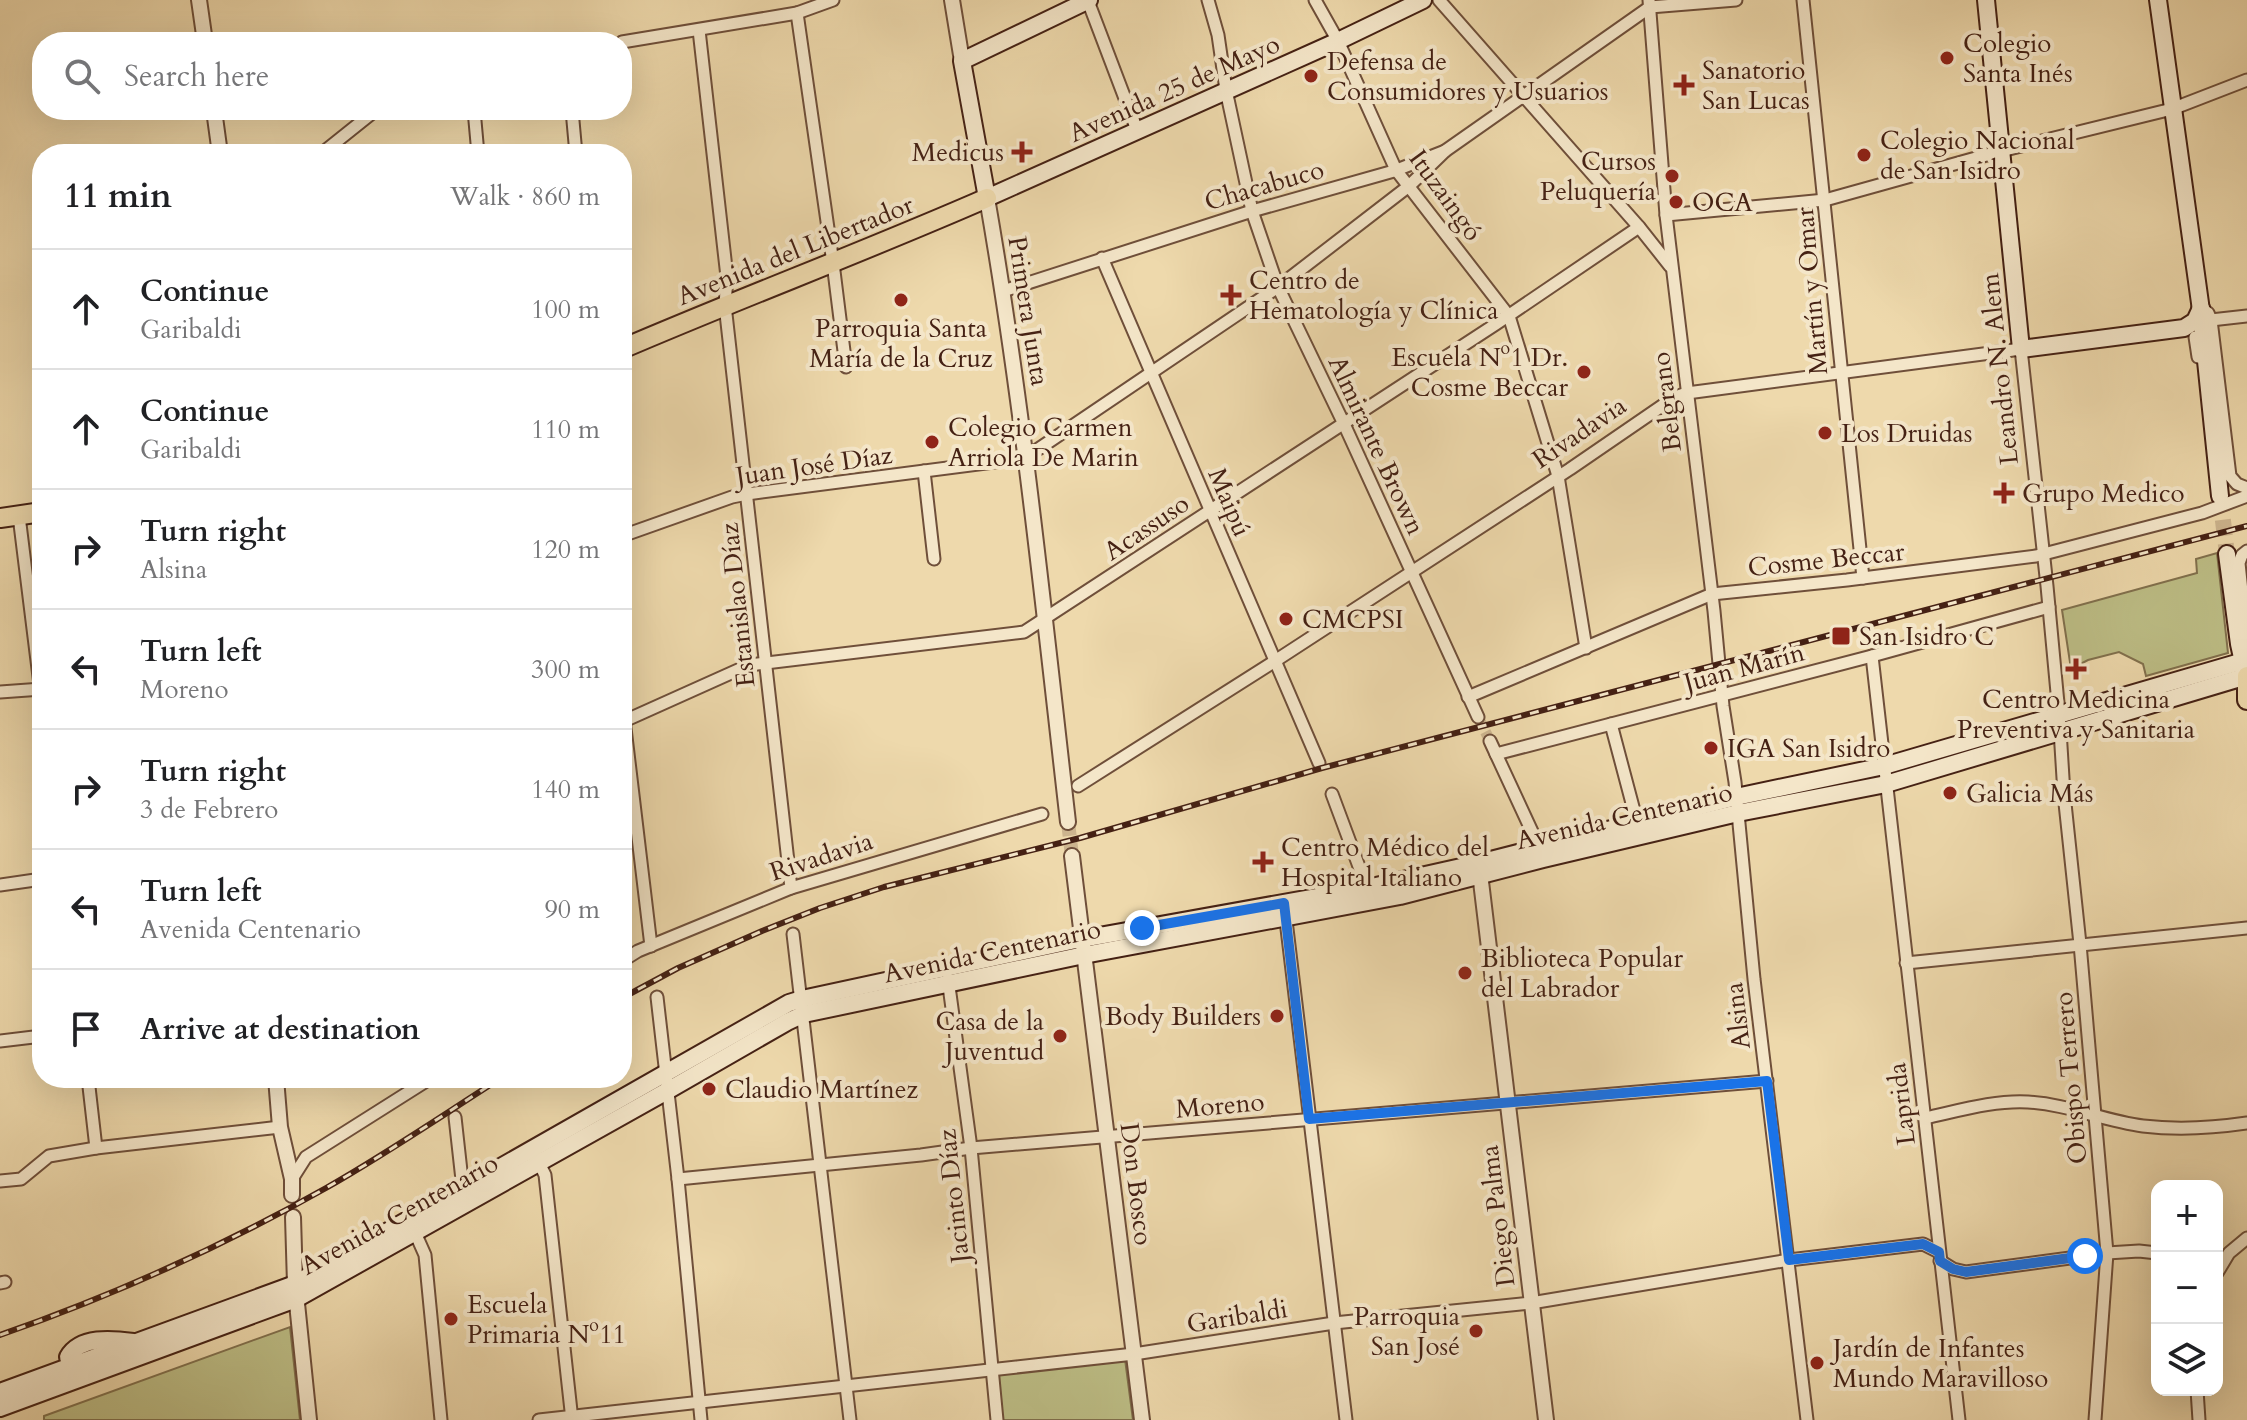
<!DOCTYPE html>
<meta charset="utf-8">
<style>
:root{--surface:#fff;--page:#f2f2f2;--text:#202124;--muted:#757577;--line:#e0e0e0}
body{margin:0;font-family:Cardo,serif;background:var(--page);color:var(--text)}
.controls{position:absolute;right:24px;bottom:24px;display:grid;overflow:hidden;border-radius:16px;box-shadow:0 8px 32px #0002}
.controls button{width:72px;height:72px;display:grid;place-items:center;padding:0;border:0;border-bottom:2px solid var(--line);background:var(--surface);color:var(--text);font:40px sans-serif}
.stop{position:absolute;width:24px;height:24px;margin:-18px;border:6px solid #1a73e8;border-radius:50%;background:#fff}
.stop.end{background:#1a73e8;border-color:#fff;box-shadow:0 2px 8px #0008}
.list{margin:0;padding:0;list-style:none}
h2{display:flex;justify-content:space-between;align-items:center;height:104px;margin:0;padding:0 32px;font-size:34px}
h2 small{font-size:26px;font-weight:400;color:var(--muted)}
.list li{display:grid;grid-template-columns:52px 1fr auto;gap:24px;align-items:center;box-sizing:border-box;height:120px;padding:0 32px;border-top:2px solid var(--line)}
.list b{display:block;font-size:30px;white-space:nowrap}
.list p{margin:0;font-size:26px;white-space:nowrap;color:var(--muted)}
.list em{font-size:26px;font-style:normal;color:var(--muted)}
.icon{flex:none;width:44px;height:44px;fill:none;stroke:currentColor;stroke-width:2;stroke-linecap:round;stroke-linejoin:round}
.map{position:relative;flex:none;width:2247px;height:1420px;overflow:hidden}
.search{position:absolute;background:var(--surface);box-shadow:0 8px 32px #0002;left:32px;top:32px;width:600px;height:88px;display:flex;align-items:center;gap:20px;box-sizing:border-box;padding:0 28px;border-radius:32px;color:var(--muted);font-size:30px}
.panel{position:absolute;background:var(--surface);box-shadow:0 8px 32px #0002;left:32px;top:144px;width:600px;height:944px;border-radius:32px}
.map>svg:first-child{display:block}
.green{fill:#bdbe86;stroke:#81704d;stroke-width:2}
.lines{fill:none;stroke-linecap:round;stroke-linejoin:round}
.minor-tunnel{stroke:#ccb48e;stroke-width:11;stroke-dasharray:11 5.5;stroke-linecap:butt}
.tertiary-tunnel{stroke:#ccb48e;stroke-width:14;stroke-dasharray:14 7;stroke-linecap:butt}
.secondary-tunnel{stroke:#ccb48e;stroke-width:16;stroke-dasharray:16 8;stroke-linecap:butt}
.minor-casing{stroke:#6f4f3a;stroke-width:15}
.tertiary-casing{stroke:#6f4f3a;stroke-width:18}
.secondary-casing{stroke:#452114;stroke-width:20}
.primary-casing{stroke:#452114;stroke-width:22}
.minor{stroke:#f4e6c9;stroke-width:11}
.tertiary{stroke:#f4e6c9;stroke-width:14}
.secondary{stroke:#f4e6c9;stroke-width:16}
.primary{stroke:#eed9ac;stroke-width:18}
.rail-casing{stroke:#452114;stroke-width:6}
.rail{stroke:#f4e6c9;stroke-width:3;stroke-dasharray:9;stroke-linecap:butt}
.route{stroke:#1a73e8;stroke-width:10}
.poi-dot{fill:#8f2418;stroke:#f4e6c9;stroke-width:3}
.labels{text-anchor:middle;stroke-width:8;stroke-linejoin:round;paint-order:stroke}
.poi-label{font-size:26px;fill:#452114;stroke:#f4e6c9;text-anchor:start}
.street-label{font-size:26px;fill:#452114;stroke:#f4e6c9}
</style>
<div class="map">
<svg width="2247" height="1420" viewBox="0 0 2247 1420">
<rect width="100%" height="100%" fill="#eed9ac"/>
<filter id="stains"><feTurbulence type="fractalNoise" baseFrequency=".0025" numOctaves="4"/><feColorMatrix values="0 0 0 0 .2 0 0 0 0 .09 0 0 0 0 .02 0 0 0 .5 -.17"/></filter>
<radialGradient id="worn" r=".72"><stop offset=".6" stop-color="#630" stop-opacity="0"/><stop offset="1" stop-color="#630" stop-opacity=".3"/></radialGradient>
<g class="green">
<polygon points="2217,553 2228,653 2146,676 2143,664 2119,652 2088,660 2071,669 2062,610 2197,573 2196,559"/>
<polygon points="290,1327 300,1420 44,1420 44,1416"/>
<polygon points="1125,1359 1133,1420 1000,1420 996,1374"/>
</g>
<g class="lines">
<polyline class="minor-tunnel" points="1478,717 1490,741"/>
<polyline class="tertiary-tunnel" points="1068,822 1072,856"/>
<polyline class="secondary-tunnel" points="2220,496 2227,554"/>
<g class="minor-casing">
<g id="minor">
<polyline points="1208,0 1218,35 1226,90 1252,211 1278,287 1344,424 1478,717"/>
<polyline points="1315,0 1338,41 1396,170 1509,316 1558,476 1586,648"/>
<polyline points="1439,0 1639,227 1670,266"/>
<polyline points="1649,0 1666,215 1714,611 1723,706 1735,782 1754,979 1807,1420"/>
<polyline points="1803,0 1863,578"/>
<polyline points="1088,1 1137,130"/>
<polyline points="797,13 833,263 846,367"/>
<polyline points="699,30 727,277 725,305 791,888"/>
<polyline points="622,42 797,13 833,0"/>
<polyline points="474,110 478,154"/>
<polyline points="572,110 576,154"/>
<polyline points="321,154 376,110"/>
<polyline points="1666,215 1825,200 2001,151 2172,109 2247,80"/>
<polyline points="1102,258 1319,763"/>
<polyline points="1003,291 1252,211 1394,171 1445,151 1650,7 1736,0"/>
<polyline points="2201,308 2208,313 2211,320 2230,476 2237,484 2247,488"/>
<polyline points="2211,320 2247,316"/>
<polyline points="2195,337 2198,357"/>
<polyline points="924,471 934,559"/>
<polyline points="19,516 42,701"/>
<polyline points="622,536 732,497 747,494 1025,458 1278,287 1409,186 1445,151"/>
<polyline points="2247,551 2242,555 2239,563 2247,639"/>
<polyline points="1872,656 1959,1420"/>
<polyline points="0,692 42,689"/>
<polyline points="1468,697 1712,594 1847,580 2036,556 2202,513 2247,496"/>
<polyline points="622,703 651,946"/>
<polyline points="622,722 749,665 1024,632 1496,324 1639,227"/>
<polyline points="1611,724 1637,822"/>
<polyline points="1490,741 1541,851"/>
<polyline points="1496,754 1872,656 2049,607"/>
<polyline points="1078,786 1275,661 1570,469 1675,397 1687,393 2021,349 2047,586 2059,714 2064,794 2080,944 2107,1253 2095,1420"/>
<polyline points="1332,794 1367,888"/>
<polyline points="0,885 42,879"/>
<polyline points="1285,912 1346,1420"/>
<polyline points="793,934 850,1420"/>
<polyline points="622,961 638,951 791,888 1042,814"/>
<polyline points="1906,963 2247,928"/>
<polyline points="948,979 971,1148 997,1420"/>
<polyline points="657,997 678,1179 701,1420"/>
<polyline points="0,1041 42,1036"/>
<polyline points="88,1078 96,1148"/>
<polyline points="455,1117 463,1189"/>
<path d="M 1925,1118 C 1958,1111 1994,1100 2028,1102 C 2067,1104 2104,1121 2143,1126 C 2177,1130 2213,1128 2247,1123"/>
<polyline points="536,1157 545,1175 572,1420"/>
<polyline points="292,1179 306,1157 431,1078"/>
<polyline points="678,1179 921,1155 971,1148 1767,1081"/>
<polyline points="0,1181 21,1179 49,1156 96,1148 280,1127"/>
<polyline points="413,1228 425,1255 441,1420"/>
<polyline points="1940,1261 1953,1269 1966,1272 2107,1253 2139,1251 2157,1253"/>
<polyline points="2217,1273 2229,1253 2247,1238"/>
<polyline points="0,1283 5,1282"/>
<polyline points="2197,1390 2199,1420"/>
<polyline points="539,1420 1134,1354 1334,1323 1531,1303 1789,1260 1923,1244 1939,1252"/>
</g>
</g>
<g class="tertiary-casing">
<g id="tertiary">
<polyline points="199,0 205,42"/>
<polyline points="952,0 962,61"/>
<polyline points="214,110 220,154"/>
<path d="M 987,198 C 1023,404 1044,614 1068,822"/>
<polyline points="1072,856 1142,1420"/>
<polyline points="1479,865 1546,1420"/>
<polyline points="276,1078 280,1127 292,1179 292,1195"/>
<polyline points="293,1217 295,1284 309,1420"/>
</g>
</g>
<g class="secondary-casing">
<g id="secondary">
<polyline points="1089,0 962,61 987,198 1338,41 1423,0"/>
<polyline points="1986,0 2021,349 2184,328 2195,321 2201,308"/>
<polyline points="2158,0 2200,303 2220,496"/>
<polyline points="2227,554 2239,644 2245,671"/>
<path d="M 74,1374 L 68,1357 C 80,1336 112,1339 133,1342"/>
<polyline points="0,1392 295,1284 789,1003 802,999 1071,941 1367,888 1479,863 1736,797 1884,766 2247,660"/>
<polyline points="0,1408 296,1299 667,1091 787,1022 804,1014 1084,955 1400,896 1543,859 1738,813 1886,784 2247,676"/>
</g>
</g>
<g class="primary-casing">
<g id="primary">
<path d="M 622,349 C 743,297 866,251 987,198"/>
<polyline points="0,518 42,512"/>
<polyline points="2247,676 2247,700"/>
</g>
</g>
<use href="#minor" class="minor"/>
<use href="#tertiary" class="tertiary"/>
<use href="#secondary" class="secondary"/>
<use href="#primary" class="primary"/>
<g class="rail-casing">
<g id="rail">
<polyline points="622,998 678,968 762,931 820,908 884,887 1080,838 1322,768 2247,526"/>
<path d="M 0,1335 C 112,1296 223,1246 326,1188 C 386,1154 443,1115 501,1078"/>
</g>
</g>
<use href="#rail" class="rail"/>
</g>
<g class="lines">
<polyline class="route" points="1142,928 1284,903 1309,1119 1767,1081 1789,1260 1923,1244 1939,1252 1940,1261 1953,1269 1966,1272 2085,1256"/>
</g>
<g class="poi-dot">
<circle cx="1947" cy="58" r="8"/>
<circle cx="1311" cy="76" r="8"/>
<path d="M1680 73h8v8h8v8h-8v8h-8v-8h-8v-8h8z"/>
<path d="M1018 140h8v8h8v8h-8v8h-8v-8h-8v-8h8z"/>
<circle cx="1864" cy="155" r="8"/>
<circle cx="1672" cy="176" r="8"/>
<circle cx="1676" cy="202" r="8"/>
<path d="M1227 283h8v8h8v8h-8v8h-8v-8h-8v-8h8z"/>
<circle cx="901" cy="300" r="8"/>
<circle cx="1584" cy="372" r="8"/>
<circle cx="1825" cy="433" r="8"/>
<circle cx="932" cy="442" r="8"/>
<path d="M2000 481h8v8h8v8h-8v8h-8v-8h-8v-8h8z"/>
<circle cx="1286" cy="619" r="8"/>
<rect x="1831" y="626" width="20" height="20" rx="4"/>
<path d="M2072 657h8v8h8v8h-8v8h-8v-8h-8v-8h8z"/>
<circle cx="1711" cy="748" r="8"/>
<circle cx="1950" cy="793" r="8"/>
<path d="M1259 850h8v8h8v8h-8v8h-8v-8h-8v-8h8z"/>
<circle cx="1465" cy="973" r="8"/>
<circle cx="1277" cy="1016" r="8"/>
<circle cx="1060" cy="1036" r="8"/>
<circle cx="709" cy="1089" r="8"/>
<circle cx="451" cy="1319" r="8"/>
<circle cx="1476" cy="1331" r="8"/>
<circle cx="1817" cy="1363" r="8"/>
</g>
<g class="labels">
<g class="poi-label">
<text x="1963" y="52">Colegio<tspan x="1963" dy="30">Santa Inés</tspan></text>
<text x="1327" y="70">Defensa de<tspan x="1327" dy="30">Consumidores y Usuarios</tspan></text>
<text x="1702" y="79">Sanatorio<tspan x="1702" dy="30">San Lucas</tspan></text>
<text x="1880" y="149">Colegio Nacional<tspan x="1880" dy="30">de San Isidro</tspan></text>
<text x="1004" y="161" text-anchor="end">Medicus</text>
<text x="1656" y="170" text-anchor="end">Cursos<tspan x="1656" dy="30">Peluquería</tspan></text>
<text x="1692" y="211">OCA</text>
<text x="1249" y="289">Centro de<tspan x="1249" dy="30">Hematología y Clínica</tspan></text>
<text x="901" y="337" text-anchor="middle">Parroquia Santa<tspan x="901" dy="30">María de la Cruz</tspan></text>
<text x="1568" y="366" text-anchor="end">Escuela Nº1 Dr.<tspan x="1568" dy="30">Cosme Beccar</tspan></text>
<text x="948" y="436">Colegio Carmen<tspan x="948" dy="30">Arriola De Marin</tspan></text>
<text x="1841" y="442">Los Druidas</text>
<text x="2022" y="502">Grupo Medico</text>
<text x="1302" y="628">CMCPSI</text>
<text x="1859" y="645">San Isidro C</text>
<text x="2076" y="708" text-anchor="middle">Centro Medicina<tspan x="2076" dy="30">Preventiva y Sanitaria</tspan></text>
<text x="1727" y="757">IGA San Isidro</text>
<text x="1966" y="802">Galicia Más</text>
<text x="1281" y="856">Centro Médico del<tspan x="1281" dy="30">Hospital Italiano</tspan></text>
<text x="1481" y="967">Biblioteca Popular<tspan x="1481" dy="30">del Labrador</tspan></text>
<text x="1261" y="1025" text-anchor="end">Body Builders</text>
<text x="1044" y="1030" text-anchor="end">Casa de la<tspan x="1044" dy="30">Juventud</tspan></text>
<text x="725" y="1098">Claudio Martínez</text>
<text x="467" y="1313">Escuela<tspan x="467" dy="30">Primaria Nº11</tspan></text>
<text x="1460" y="1325" text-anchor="end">Parroquia<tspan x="1460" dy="30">San José</tspan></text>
<text x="1833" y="1357">Jardín de Infantes<tspan x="1833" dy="30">Mundo Maravilloso</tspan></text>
</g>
<g class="street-label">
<text transform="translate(1174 88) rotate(-24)" y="9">Avenida 25 de Mayo</text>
<text transform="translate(1264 185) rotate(-16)" y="9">Chacabuco</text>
<text transform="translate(1446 195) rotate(54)" y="9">Ituzaingó</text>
<text transform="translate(795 250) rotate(-22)" y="9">Avenida del Libertador</text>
<text transform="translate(1811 291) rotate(-95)" y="9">Martín y Omar</text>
<text transform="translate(1029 311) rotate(81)" y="9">Primera Junta</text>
<text transform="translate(1999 369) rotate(-96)" y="9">Leandro N. Alem</text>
<text transform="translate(1666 402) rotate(-97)" y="9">Belgrano</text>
<text transform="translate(1579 432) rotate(-34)" y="9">Rivadavia</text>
<text transform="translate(1377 445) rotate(65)" y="9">Almirante Brown</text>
<text transform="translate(814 465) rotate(-8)" y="9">Juan José Díaz</text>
<text transform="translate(1230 502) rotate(67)" y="9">Maipú</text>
<text transform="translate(1146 527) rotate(-34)" y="9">Acassuso</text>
<text transform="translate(1826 559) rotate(-6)" y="9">Cosme Beccar</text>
<text transform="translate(737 605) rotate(-96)" y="9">Estanislao Díaz</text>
<text transform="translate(1744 667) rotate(-15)" y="9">Juan Marín</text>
<text transform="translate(1624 816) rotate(-13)" y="9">Avenida Centenario</text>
<text transform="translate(821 856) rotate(-18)" y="9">Rivadavia</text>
<text transform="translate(992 951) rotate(-12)" y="9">Avenida Centenario</text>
<text transform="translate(1737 1016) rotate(-97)" y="9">Alsina</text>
<text transform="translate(2070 1078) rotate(-95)" y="9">Obispo Terrero</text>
<text transform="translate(1901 1104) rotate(-97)" y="9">Laprida</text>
<text transform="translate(1220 1105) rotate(-5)" y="9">Moreno</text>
<text transform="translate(1137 1184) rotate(83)" y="9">Don Bosco</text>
<text transform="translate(953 1196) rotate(-96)" y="9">Jacinto Díaz</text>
<text transform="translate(399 1214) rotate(-29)" y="9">Avenida Centenario</text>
<text transform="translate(1497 1216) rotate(-97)" y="9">Diego Palma</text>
<text transform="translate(1237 1316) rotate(-9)" y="9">Garibaldi</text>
</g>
</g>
<rect width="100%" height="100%" filter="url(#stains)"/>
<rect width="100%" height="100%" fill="url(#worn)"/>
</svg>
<div class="controls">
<button>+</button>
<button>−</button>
<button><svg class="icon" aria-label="layers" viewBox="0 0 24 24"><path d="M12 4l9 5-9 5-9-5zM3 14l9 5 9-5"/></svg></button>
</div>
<div class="stop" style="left:2085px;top:1256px"></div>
<div class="stop end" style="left:1142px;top:928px"></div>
<div class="search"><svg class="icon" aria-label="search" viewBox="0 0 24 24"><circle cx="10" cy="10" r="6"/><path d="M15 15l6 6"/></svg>Search here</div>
<section class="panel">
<h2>11 min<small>Walk · 860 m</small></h2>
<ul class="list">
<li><svg class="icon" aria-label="ahead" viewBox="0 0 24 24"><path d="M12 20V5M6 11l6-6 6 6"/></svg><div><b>Continue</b><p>Garibaldi</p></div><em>100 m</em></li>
<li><svg class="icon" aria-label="ahead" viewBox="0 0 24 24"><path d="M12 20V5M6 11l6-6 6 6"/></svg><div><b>Continue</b><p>Garibaldi</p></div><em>110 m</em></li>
<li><svg class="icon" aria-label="right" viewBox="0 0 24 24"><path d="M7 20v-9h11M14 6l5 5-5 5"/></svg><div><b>Turn right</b><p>Alsina</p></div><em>120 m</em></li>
<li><svg class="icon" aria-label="left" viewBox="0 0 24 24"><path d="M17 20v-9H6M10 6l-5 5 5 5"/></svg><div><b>Turn left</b><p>Moreno</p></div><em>300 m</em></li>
<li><svg class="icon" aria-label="right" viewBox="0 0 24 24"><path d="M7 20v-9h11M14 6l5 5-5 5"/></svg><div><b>Turn right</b><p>3 de Febrero</p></div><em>140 m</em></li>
<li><svg class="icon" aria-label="left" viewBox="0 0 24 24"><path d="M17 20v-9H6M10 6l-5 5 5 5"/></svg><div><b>Turn left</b><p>Avenida Centenario</p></div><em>90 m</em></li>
<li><svg class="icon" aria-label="arrive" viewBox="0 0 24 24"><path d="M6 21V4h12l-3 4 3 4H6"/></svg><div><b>Arrive at destination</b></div></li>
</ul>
</section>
</div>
